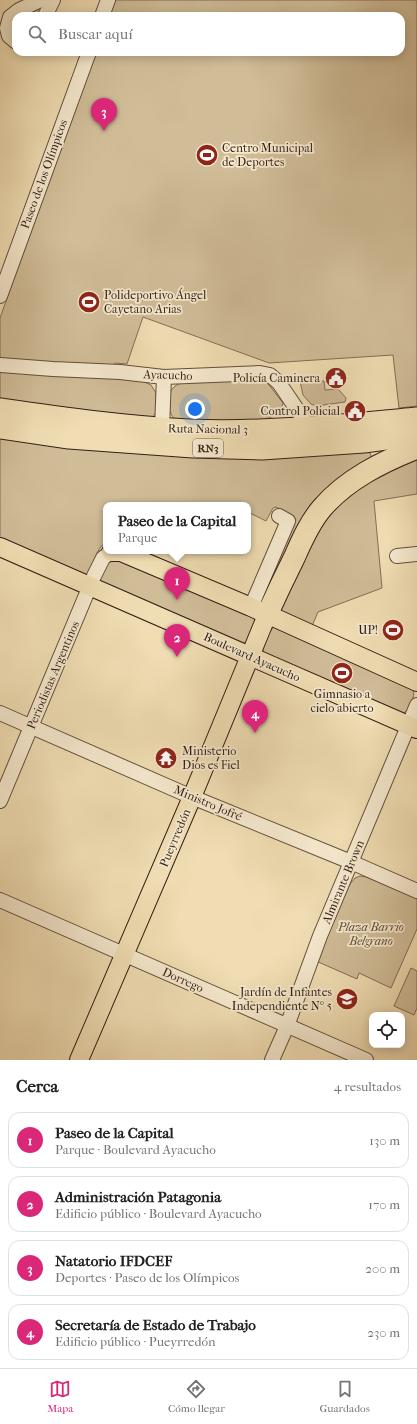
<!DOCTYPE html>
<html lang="es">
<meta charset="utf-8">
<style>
:root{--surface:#fff;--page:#f2f2f2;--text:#202124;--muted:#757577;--line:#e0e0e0;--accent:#db2777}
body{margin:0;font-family:"IM FELL French Canon",serif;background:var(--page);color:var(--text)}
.controls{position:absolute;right:12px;bottom:12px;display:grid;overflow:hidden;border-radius:8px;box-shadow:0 2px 10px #0003}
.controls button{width:36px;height:36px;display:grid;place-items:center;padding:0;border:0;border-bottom:1px solid var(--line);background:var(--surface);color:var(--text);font:20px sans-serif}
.you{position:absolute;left:195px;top:409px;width:14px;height:14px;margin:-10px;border:3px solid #fff;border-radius:50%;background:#1a73e8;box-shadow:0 0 0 6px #1a73e833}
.badge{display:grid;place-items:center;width:26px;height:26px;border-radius:50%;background:var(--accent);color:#fff;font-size:13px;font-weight:700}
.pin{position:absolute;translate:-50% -33px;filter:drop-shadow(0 1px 2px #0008)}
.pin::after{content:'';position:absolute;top:21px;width:14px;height:12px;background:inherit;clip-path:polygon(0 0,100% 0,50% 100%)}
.popup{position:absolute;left:103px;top:502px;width:148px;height:52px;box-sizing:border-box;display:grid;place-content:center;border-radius:8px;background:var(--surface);filter:drop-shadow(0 1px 3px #0005);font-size:13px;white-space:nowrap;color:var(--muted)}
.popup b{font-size:15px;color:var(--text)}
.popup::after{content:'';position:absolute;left:50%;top:100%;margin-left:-8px;border:8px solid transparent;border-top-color:var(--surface)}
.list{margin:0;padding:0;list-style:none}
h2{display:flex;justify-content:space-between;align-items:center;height:52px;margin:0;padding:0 16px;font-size:17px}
h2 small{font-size:13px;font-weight:400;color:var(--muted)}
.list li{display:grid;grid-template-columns:26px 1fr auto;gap:12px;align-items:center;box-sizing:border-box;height:56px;margin:0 8px 8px;padding:0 8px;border:1px solid var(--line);border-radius:12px}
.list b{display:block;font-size:15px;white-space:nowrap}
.list p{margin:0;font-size:13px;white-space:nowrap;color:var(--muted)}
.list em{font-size:13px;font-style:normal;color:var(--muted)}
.icon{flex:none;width:22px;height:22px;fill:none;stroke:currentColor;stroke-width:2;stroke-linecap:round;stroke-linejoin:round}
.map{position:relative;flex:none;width:417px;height:1060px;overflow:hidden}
.search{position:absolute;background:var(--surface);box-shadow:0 2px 10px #0003;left:12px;right:12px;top:12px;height:44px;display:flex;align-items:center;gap:10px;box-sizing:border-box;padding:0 14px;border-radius:12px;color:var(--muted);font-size:15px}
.sheet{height:308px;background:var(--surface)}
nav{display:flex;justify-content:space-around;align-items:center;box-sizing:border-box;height:56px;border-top:1px solid var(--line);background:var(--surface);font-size:11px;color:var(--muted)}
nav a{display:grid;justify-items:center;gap:2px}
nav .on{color:var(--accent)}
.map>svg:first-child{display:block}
.green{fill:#d0bd98;stroke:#826e56}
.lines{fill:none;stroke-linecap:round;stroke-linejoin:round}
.minor-casing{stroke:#624e3c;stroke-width:16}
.major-casing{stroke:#331e15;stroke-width:20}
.highway-casing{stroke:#331e15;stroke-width:23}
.minor{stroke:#f5e9ce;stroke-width:14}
.major{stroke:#f0ddb3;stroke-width:18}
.highway{stroke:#f0ddb3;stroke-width:21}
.labels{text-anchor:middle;stroke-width:3.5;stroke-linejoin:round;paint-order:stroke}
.shield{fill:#f5e9ce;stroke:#6d5b4c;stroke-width:1}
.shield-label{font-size:11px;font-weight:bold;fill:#331e15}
.poi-label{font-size:12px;fill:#331e15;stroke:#f5e9ce;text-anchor:end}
.street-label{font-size:12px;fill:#331e15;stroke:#f5e9ce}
.park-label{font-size:12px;font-style:italic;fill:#624e3c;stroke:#f5e9ce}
</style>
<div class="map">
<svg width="417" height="1060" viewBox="0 0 417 1060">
<rect width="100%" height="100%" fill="#f0ddb3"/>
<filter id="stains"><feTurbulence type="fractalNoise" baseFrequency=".005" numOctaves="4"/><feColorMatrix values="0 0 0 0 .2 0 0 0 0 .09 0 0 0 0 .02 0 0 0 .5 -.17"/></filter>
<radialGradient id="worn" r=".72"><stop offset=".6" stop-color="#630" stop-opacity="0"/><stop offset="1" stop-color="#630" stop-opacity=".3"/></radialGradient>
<g class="green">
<polygon points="114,0 417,0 417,406 399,408 393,355 269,363 143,317 127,364 115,363 113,366 0,362 0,318 95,52 401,52 401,16 108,16"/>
<polygon points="45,2 39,16 19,16"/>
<polygon points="0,372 140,380 151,385 156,393 156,412 153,417 147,422 0,404"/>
<path d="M 260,378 L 266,381 L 283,403 L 282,408 L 278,413 L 264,421 L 175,420 C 168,412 165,396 174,387 C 176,385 181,383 183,382 Z"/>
<polygon points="300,381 324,381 325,390 338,389 346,398 345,402 316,406 311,404 303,395"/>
<path d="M 0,433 L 364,450 L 370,453 L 372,458 L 263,601 L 261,601 L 260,598 L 296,520 L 294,516 L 276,507 L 273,508 L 266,521 L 248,512 L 248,505 L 106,505 L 106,542 C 95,549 94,566 86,576 L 0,542 Z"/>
<polygon points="417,456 417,494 374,501 382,588 318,612 312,626 283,614 280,605 317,527 329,512 366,480"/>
<path d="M 113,557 L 253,616 C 258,625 250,642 240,645 L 100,582 C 100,573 106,562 113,557 Z"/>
<path d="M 276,626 L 413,689 C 416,697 409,710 402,715 L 263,652 C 262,644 269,629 276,626 Z"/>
<polygon points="360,876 366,877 417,899 417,929 391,988 359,973 357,979 316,961 350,884 355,878"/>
<polygon points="411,968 417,971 417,1008 414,1015 394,1006"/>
</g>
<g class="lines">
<g class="minor-casing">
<g id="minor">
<polyline points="45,16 53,0"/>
<polyline points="102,16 108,0"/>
<polyline points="16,42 9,36 7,28 10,17 19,10 41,0"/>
<polyline points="0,296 89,52"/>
<polyline points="0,365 53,369 120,372 164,377 260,373 270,375 279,383 309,427"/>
<polyline points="162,428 164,377"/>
<polyline points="397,556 417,554"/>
<polyline points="251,607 288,521 279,516"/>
<polyline points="0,713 192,797 351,862 417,891"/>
<polyline points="0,801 94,576 103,558 111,552"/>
<polyline points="0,900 366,1060"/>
<polyline points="272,1060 287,1026 320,936 417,705"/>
</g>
</g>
<g class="major-casing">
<g id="major">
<polyline points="0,547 417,729"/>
<polyline points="111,552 121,552 251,607 417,682"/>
<polyline points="79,1060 192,797 267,615"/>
</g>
</g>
<g class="highway-casing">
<g id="highway">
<path d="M 0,409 C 63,418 126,427 190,430 C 266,433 342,425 417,418"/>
<polyline points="0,428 69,438 193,447 262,449 364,442 417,435"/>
<path d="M 267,615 C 276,595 285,576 295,556 C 302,540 310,522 322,508 C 347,479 382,462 417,448"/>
</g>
</g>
<use href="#minor" class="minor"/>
<use href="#major" class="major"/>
<use href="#highway" class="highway"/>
</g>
<defs>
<g id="stadium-disc" transform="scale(1.15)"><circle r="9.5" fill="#8f2418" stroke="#f5e9ce"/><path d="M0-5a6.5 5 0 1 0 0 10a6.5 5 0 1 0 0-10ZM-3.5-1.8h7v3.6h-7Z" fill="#fff"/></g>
<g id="civic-disc" transform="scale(1.15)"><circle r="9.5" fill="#8f2418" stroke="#f5e9ce"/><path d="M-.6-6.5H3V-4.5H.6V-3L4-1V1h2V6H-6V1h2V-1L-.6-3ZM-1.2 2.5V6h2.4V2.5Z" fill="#fff"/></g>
<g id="temple-disc" transform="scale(1.15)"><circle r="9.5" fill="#8f2418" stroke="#f5e9ce"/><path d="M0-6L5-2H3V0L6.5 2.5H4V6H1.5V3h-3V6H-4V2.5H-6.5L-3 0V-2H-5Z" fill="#fff"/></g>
<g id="school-disc" transform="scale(1.15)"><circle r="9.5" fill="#8f2418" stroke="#f5e9ce"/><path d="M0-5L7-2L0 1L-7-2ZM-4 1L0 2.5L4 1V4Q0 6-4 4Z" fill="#fff"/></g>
</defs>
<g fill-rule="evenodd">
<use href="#stadium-disc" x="207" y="155"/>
<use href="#stadium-disc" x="89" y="302"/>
<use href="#civic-disc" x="336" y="378"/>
<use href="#civic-disc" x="355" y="411"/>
<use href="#stadium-disc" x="393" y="630"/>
<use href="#stadium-disc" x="342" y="673"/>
<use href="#temple-disc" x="166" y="758"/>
<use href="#school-disc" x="347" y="999"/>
</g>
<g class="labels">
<rect class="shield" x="193" y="439" width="30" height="18" rx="3"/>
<g class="shield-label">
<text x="208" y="452">RN3</text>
</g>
<g class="poi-label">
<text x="222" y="152" text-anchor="start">Centro Municipal<tspan x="222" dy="14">de Deportes</tspan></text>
<text x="104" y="299" text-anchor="start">Polideportivo Ángel<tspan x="104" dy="14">Cayetano Arias</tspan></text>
<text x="320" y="382">Policía Caminera</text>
<text x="340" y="415">Control Policial</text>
<text x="378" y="634">UP!</text>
<text x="342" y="698" text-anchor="middle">Gimnasio a<tspan x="342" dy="14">cielo abierto</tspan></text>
<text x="182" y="755" text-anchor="start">Ministerio<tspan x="182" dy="14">Dios es Fiel</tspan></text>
<text x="332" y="996">Jardín de Infantes<tspan x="332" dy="14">Independiente N° 5</tspan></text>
</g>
<g class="street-label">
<text transform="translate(44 174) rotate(-70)" y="4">Paseo de los Olímpicos</text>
<text transform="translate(168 375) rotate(2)" y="4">Ayacucho</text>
<text transform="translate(208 429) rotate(1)" y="4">Ruta Nacional 3</text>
<text transform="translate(252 657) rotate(24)" y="4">Boulevard Ayacucho</text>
<text transform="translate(53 675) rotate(-67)" y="4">Periodistas Argentinos</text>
<text transform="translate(208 803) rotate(23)" y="4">Ministro Jofré</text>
<text transform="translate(175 838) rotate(-67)" y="4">Pueyrredón</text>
<text transform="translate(343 882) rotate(-67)" y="4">Almirante Brown</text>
<text transform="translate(183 980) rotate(24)" y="4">Dorrego</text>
</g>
<g class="park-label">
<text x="371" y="931">Plaza Barrio<tspan x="371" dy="14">Belgrano</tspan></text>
</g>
</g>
<rect width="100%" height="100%" filter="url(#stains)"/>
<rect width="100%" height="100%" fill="url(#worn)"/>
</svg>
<div class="controls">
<button><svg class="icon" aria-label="locate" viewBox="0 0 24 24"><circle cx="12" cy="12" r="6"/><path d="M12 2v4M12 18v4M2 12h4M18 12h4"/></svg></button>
</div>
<div class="you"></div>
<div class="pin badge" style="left:177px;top:600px">1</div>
<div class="popup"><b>Paseo de la Capital</b>Parque</div>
<div class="pin badge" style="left:177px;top:657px">2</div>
<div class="pin badge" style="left:104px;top:131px">3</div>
<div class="pin badge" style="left:255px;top:733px">4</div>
<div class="search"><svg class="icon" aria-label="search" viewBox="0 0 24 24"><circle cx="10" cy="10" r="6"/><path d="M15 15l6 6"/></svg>Buscar aquí</div>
</div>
<section class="sheet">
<h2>Cerca<small>4 resultados</small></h2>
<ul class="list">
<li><span class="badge">1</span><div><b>Paseo de la Capital</b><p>Parque · Boulevard Ayacucho</p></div><em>130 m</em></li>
<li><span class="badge">2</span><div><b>Administración Patagonia</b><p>Edificio público · Boulevard Ayacucho</p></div><em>170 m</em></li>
<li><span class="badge">3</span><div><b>Natatorio IFDCEF</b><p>Deportes · Paseo de los Olímpicos</p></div><em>200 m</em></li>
<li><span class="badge">4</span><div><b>Secretaría de Estado de Trabajo</b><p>Edificio público · Pueyrredón</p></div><em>230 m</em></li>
</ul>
</section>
<nav>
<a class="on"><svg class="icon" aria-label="map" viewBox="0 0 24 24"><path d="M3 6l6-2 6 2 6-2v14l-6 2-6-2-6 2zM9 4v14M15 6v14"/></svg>Mapa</a>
<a><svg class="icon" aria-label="directions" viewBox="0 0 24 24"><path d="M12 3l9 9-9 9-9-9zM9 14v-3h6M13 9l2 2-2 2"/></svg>Cómo llegar</a>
<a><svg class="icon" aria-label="saved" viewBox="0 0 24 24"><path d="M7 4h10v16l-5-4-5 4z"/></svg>Guardados</a>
</nav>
